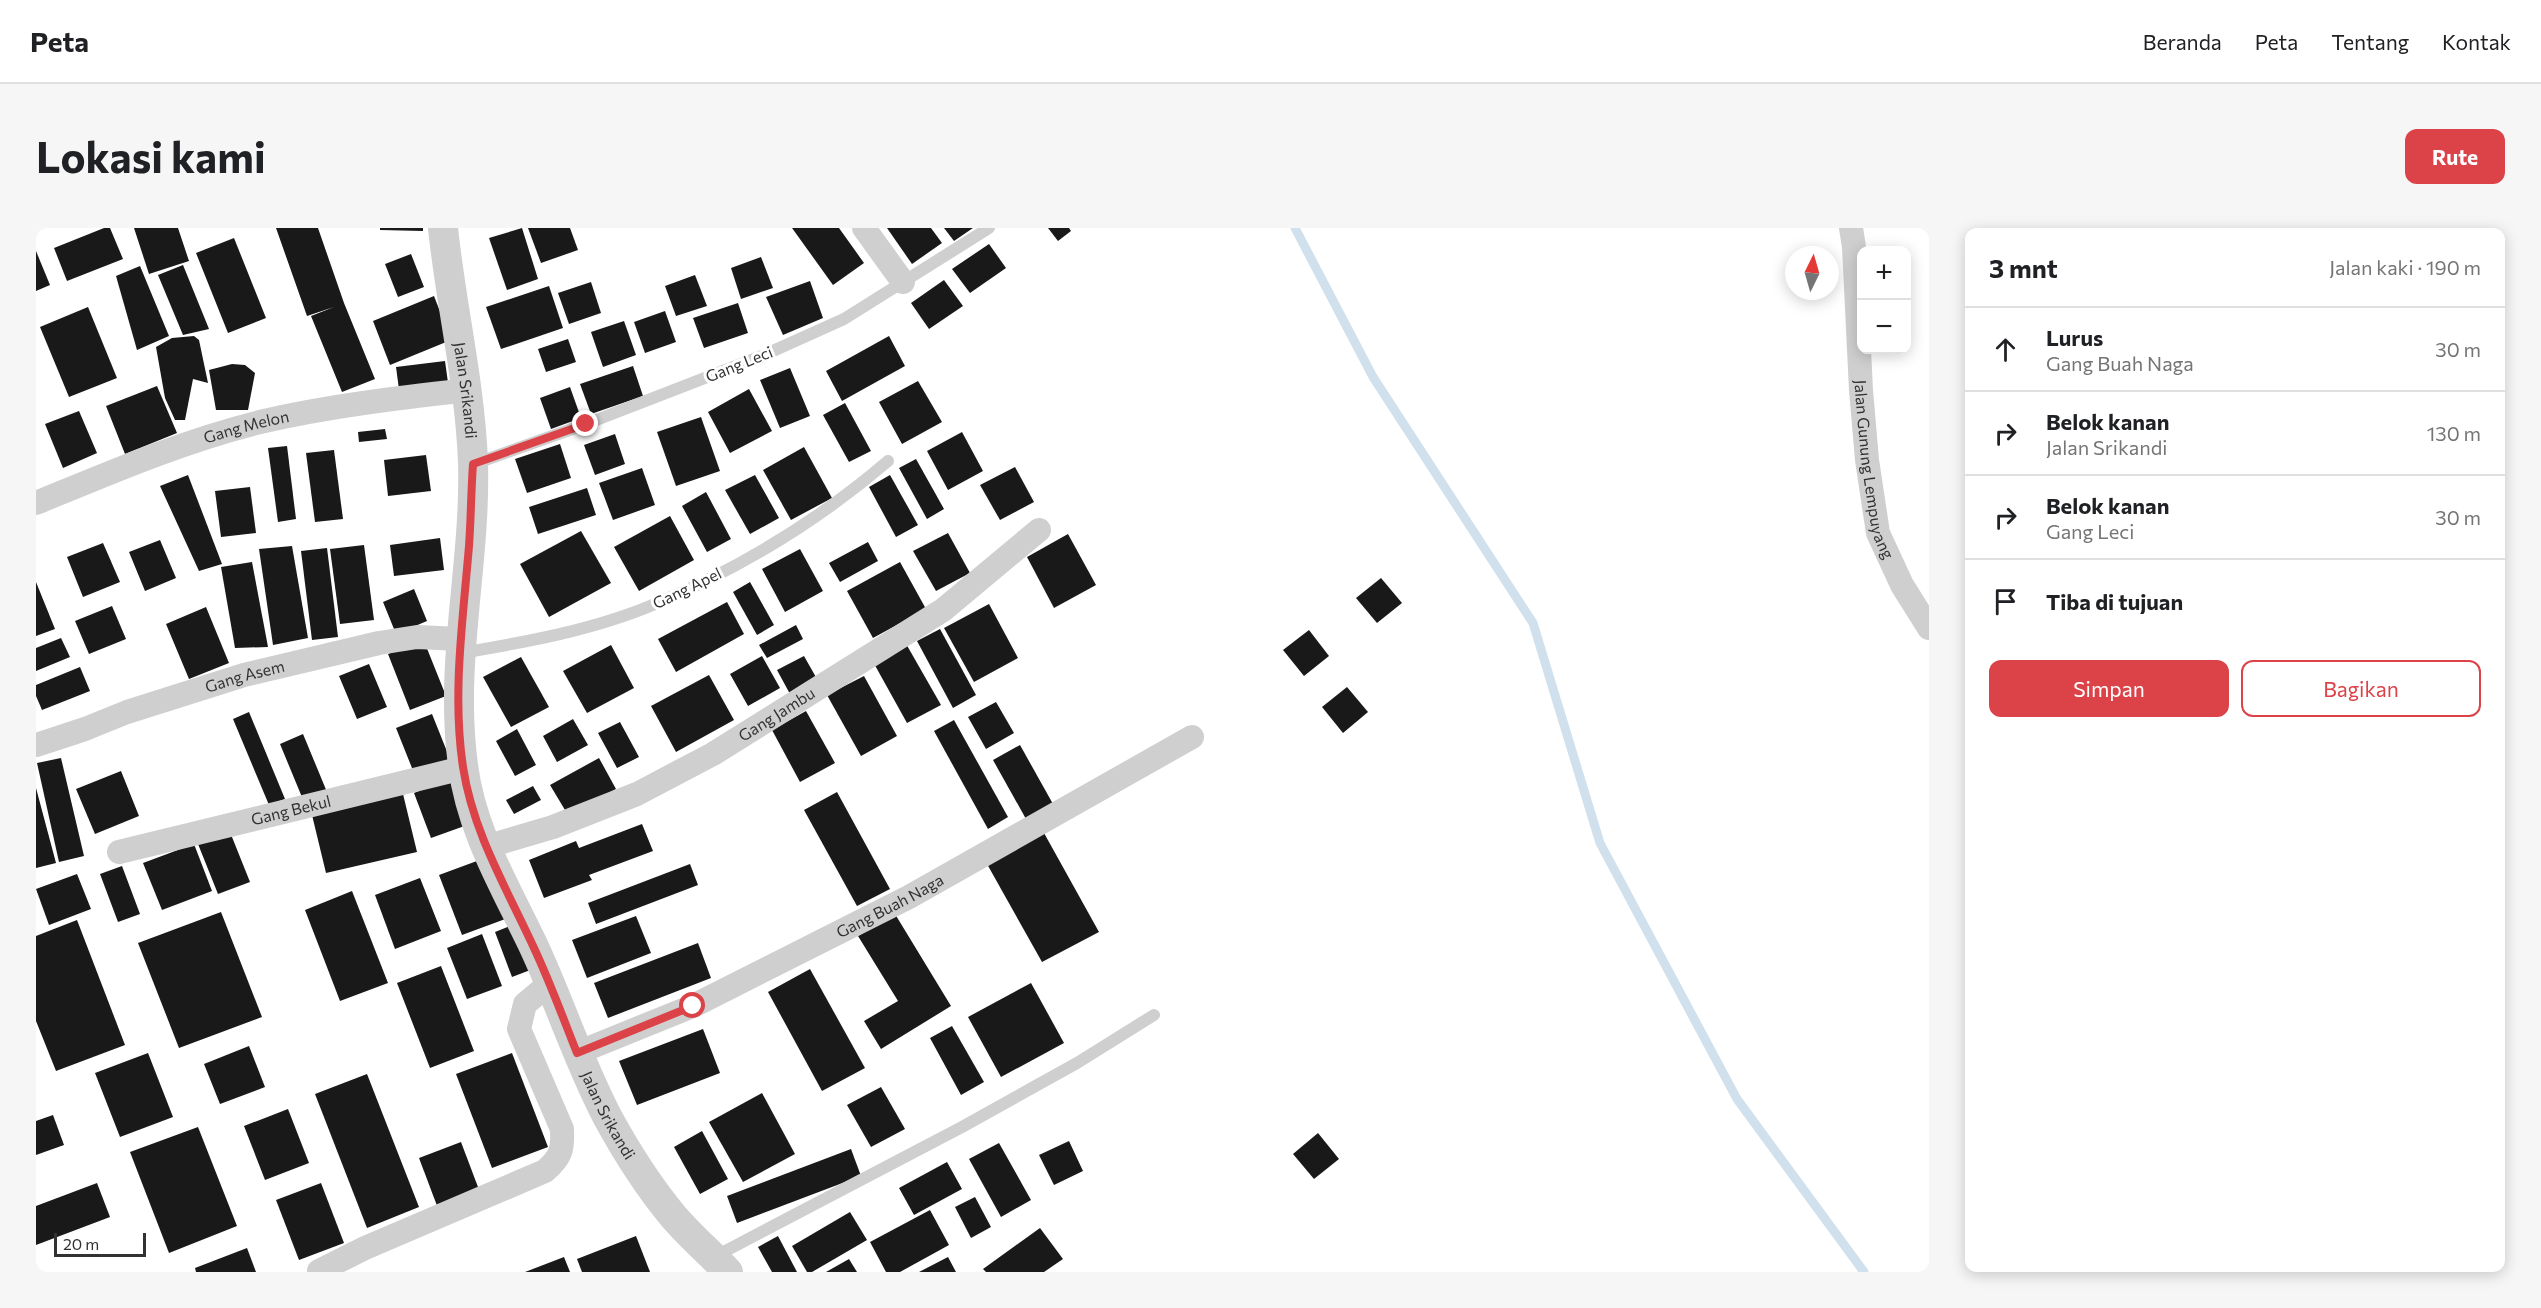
<!DOCTYPE html>
<html lang="id">
<meta charset="utf-8">
<style>
:root{--surface:#fff;--page:#f6f6f6;--text:#202124;--muted:#757577;--line:#e0e0e0;--accent:#db4349}
body{margin:0;font-family:Commissioner,sans-serif;background:var(--page);color:var(--text)}
.controls{position:absolute;right:18px;top:18px;display:grid;overflow:hidden;border-radius:12px;box-shadow:0 3px 15px #0003}
.controls button{width:54px;height:54px;display:grid;place-items:center;padding:0;border:0;border-bottom:2px solid var(--line);background:var(--surface);color:var(--text);font:30px sans-serif}
.compass{position:absolute;left:1749px;top:18px;width:54px;height:54px;border-radius:50%;background:var(--surface);box-shadow:0 3px 15px #0003;rotate:5deg}
.scale{position:absolute;left:18px;bottom:15px;width:92px;box-sizing:border-box;padding-left:6px;border:3px solid #323232;border-top:0;font-size:16px;line-height:21px;white-space:nowrap;color:#323232;-webkit-text-stroke:4px #fff;paint-order:stroke}
.stop{position:absolute;width:18px;height:18px;margin:-14px;border:4px solid #db4349;border-radius:50%;background:#fff}
.stop.end{background:#db4349;border-color:#fff;box-shadow:0 2px 6px #0008}
.list{margin:0;padding:0;list-style:none}
h2{display:flex;justify-content:space-between;align-items:center;height:78px;margin:0;padding:0 24px;font-size:26px}
h2 small{font-size:20px;font-weight:400;color:var(--muted)}
.list li{display:grid;grid-template-columns:39px 1fr auto;gap:18px;align-items:center;box-sizing:border-box;height:84px;padding:0 24px;border-top:2px solid var(--line)}
.list b{display:block;font-size:22px;white-space:nowrap}
.list p{margin:0;font-size:20px;white-space:nowrap;color:var(--muted)}
.list em{font-size:20px;font-style:normal;color:var(--muted)}
.actions{display:flex;gap:12px;padding:18px 24px}
.actions a{flex:1;padding:14px 0;border:2px solid var(--accent);border-radius:12px;text-align:center;font-size:21px;color:var(--accent)}
.actions .main{background:var(--accent);color:#fff}
.icon{flex:none;width:33px;height:33px;fill:none;stroke:currentColor;stroke-width:2;stroke-linecap:round;stroke-linejoin:round}
.map{position:relative;flex:none;width:1893px;height:1044px;overflow:hidden;border-radius:12px}
header{display:flex;align-items:center;gap:36px;box-sizing:border-box;height:84px;padding:0 30px;background:var(--surface);border-bottom:2px solid var(--line)}
header strong{font-size:28px}
nav{display:flex;gap:33px;margin-inline-start:auto;font-size:21px}
.intro{display:flex;align-items:center;justify-content:space-between;box-sizing:border-box;height:144px;padding:0 36px}
h1{margin:0;font-size:42px}
.button{padding:15px 27px;border-radius:12px;background:var(--accent);color:#fff;font-size:21px;font-weight:700}
main{display:flex;gap:36px;padding:0 36px}
aside{flex:1;background:var(--surface);border-radius:12px;box-shadow:0 3px 15px #0003}
.map>svg:first-child{display:block}
.lines{fill:none;stroke-linecap:round;stroke-linejoin:round}
.stream{stroke:#d0e0ec;stroke-width:9}
.building{fill:#191919}
.service{stroke:#cfcfcf;stroke-width:12}
.minor{stroke:#cfcfcf;stroke-width:24}
.tertiary{stroke:#cfcfcf;stroke-width:30}
.route{stroke:#db4349;stroke-width:8}
.labels{text-anchor:middle;stroke-width:6;stroke-linejoin:round;paint-order:stroke}
.street-label{font-size:16px;fill:#323232;stroke:#fff}
</style>
<header>
<strong>Peta</strong>
<nav><a>Beranda</a><a>Peta</a><a>Tentang</a><a>Kontak</a></nav>
</header>
<div class="intro"><h1>Lokasi kami</h1><a class="button">Rute</a></div>
<main>
<div class="map">
<svg width="1893" height="1044" viewBox="0 0 1893 1044">
<rect width="100%" height="100%" fill="#fff"/>
<g class="lines">
<polyline class="stream" points="1259,0 1337,149 1497,395 1564,615 1701,871 1828,1044"/>
</g>
<g class="building">
<polygon points="68,0 74,0 87,31 31,53 18,20"/>
<polygon points="98,0 142,0 153,33 113,46"/>
<polygon points="240,0 282,0 308,75 339,151 306,164 275,88 298,79 271,88"/>
<polygon points="344,0 387,0 387,3 344,2"/>
<polygon points="486,0 502,51 471,62 453,10"/>
<polygon points="492,0 534,0 542,22 505,35"/>
<polygon points="756,0 803,0 828,35 797,57"/>
<polygon points="851,0 895,0 906,15 876,36"/>
<polygon points="908,0 937,0 918,13"/>
<polygon points="1012,0 1033,0 1035,3 1022,13"/>
<polygon points="198,10 230,90 192,105 160,25"/>
<polygon points="953,16 970,40 934,65 916,41"/>
<polygon points="0,23 14,57 0,63"/>
<polygon points="375,26 388,59 362,69 349,36"/>
<polygon points="725,29 737,60 705,71 695,40"/>
<polygon points="147,37 173,101 147,107 122,47"/>
<polygon points="104,38 133,108 101,122 80,48"/>
<polygon points="659,47 671,78 640,88 629,58"/>
<polygon points="908,52 927,78 893,101 875,75"/>
<polygon points="774,53 787,90 747,107 730,69"/>
<polygon points="555,54 565,85 533,96 522,65"/>
<polygon points="513,58 527,100 465,121 450,79"/>
<polygon points="398,68 415,112 354,137 337,93"/>
<polygon points="702,75 712,105 668,120 657,90"/>
<polygon points="52,79 81,150 33,169 4,99"/>
<polygon points="629,83 640,114 609,125 598,94"/>
<polygon points="588,93 600,127 567,139 555,104"/>
<polygon points="158,108 163,112 172,155 157,151 149,192 139,192 129,170 120,119 136,110"/>
<polygon points="853,108 869,138 806,173 790,143"/>
<polygon points="532,111 540,134 510,144 502,121"/>
<polygon points="409,133 413,162 364,169 360,139"/>
<polygon points="196,136 209,137 219,145 212,182 180,182 173,142"/>
<polygon points="597,138 607,168 555,186 544,156"/>
<polygon points="754,140 774,188 744,200 724,152"/>
<polygon points="882,153 906,194 866,216 843,174"/>
<polygon points="121,158 141,205 89,226 70,178"/>
<polygon points="534,159 545,190 515,201 504,170"/>
<polygon points="713,161 736,203 694,225 672,184"/>
<polygon points="809,175 835,223 813,234 787,187"/>
<polygon points="43,183 61,225 27,240 9,196"/>
<polygon points="665,189 684,243 640,258 621,204"/>
<polygon points="349,201 351,211 323,214 322,204"/>
<polygon points="926,204 947,243 912,262 891,223"/>
<polygon points="579,206 589,236 559,247 548,217"/>
<polygon points="524,216 535,250 491,265 479,231"/>
<polygon points="251,218 260,291 242,294 232,220"/>
<polygon points="768,219 796,270 755,292 727,242"/>
<polygon points="298,222 307,291 279,294 270,225"/>
<polygon points="390,227 395,263 352,268 348,232"/>
<polygon points="880,231 908,281 891,291 863,240"/>
<polygon points="979,239 998,274 964,292 944,257"/>
<polygon points="606,240 619,277 577,292 563,255"/>
<polygon points="152,247 186,336 163,343 124,258"/>
<polygon points="719,247 743,290 714,306 689,262"/>
<polygon points="854,247 882,297 860,309 833,259"/>
<polygon points="214,259 220,305 185,309 179,263"/>
<polygon points="551,260 560,287 502,306 493,279"/>
<polygon points="670,264 695,311 671,324 646,278"/>
<polygon points="634,288 658,332 603,363 578,319"/>
<polygon points="545,303 575,355 513,389 484,336"/>
<polygon points="912,305 934,345 900,363 877,323"/>
<polygon points="1032,306 1060,357 1018,380 991,329"/>
<polygon points="404,310 408,342 358,348 354,317"/>
<polygon points="124,312 140,350 109,363 93,324"/>
<polygon points="832,314 842,333 804,354 793,335"/>
<polygon points="67,315 84,354 47,369 31,329"/>
<polygon points="328,317 338,392 304,396 294,321"/>
<polygon points="256,318 272,410 237,417 223,321"/>
<polygon points="291,320 302,409 276,412 265,323"/>
<polygon points="764,321 787,363 749,384 726,341"/>
<polygon points="216,334 232,419 199,420 185,339"/>
<polygon points="864,334 890,381 837,410 811,363"/>
<polygon points="1345,350 1366,375 1341,395 1320,370"/>
<polygon points="0,354 19,401 0,408"/>
<polygon points="714,354 738,397 721,407 697,364"/>
<polygon points="378,361 391,393 360,406 347,374"/>
<polygon points="691,374 708,406 640,444 622,411"/>
<polygon points="953,376 982,430 938,454 908,400"/>
<polygon points="76,378 90,411 53,426 39,393"/>
<polygon points="170,379 193,435 153,451 130,396"/>
<polygon points="760,397 767,411 731,430 723,417"/>
<polygon points="904,401 940,467 917,480 881,413"/>
<polygon points="1273,402 1293,428 1268,448 1247,422"/>
<polygon points="25,410 34,429 0,443 0,420"/>
<polygon points="388,413 410,468 374,482 352,426"/>
<polygon points="869,414 905,477 871,495 836,432"/>
<polygon points="575,417 598,460 551,485 527,443"/>
<polygon points="726,428 744,460 712,478 694,446"/>
<polygon points="768,428 781,451 754,466 741,442"/>
<polygon points="485,429 513,479 475,499 447,449"/>
<polygon points="333,436 351,479 321,491 303,448"/>
<polygon points="44,439 54,463 6,482 0,468 0,457"/>
<polygon points="673,447 698,492 640,524 615,478"/>
<polygon points="828,448 861,508 825,528 791,467"/>
<polygon points="1311,459 1332,484 1307,505 1286,479"/>
<polygon points="960,474 978,505 950,521 932,489"/>
<polygon points="770,483 799,535 764,554 736,502"/>
<polygon points="213,484 249,571 233,577 197,491"/>
<polygon points="396,486 414,531 378,545 360,500"/>
<polygon points="537,491 552,517 521,534 507,508"/>
<polygon points="918,492 972,589 952,601 898,503"/>
<polygon points="584,494 603,529 581,540 562,505"/>
<polygon points="481,501 500,537 479,548 460,513"/>
<polygon points="267,506 291,564 268,574 244,516"/>
<polygon points="984,517 1017,576 990,591 957,532"/>
<polygon points="25,530 48,628 23,634 1,535"/>
<polygon points="563,530 580,561 532,587 514,557"/>
<polygon points="85,543 103,588 59,606 40,561"/>
<polygon points="416,550 434,596 395,610 378,565"/>
<polygon points="497,558 505,572 478,586 470,572"/>
<polygon points="0,560 20,635 0,640"/>
<polygon points="801,564 854,661 821,678 768,582"/>
<polygon points="367,566 381,624 290,645 276,587"/>
<polygon points="606,596 617,623 553,647 556,652 508,670 493,632 540,613 543,620"/>
<polygon points="194,604 214,654 182,666 162,616"/>
<polygon points="1008,605 1063,704 1006,734 951,636"/>
<polygon points="158,616 176,663 126,682 107,635"/>
<polygon points="449,630 472,690 426,707 403,647"/>
<polygon points="654,636 662,657 560,696 552,675"/>
<polygon points="86,638 104,686 82,694 64,646"/>
<polygon points="41,646 55,681 13,697 0,661"/>
<polygon points="384,650 405,703 359,721 339,667"/>
<polygon points="316,663 352,755 304,773 269,682"/>
<polygon points="185,684 226,789 143,820 102,715"/>
<polygon points="859,686 915,778 845,821 828,793 862,773 822,708"/>
<polygon points="600,688 615,725 551,750 536,712"/>
<polygon points="41,692 89,817 20,843 0,793 0,708"/>
<polygon points="479,696 497,741 476,749 459,704"/>
<polygon points="446,706 466,758 431,771 411,720"/>
<polygon points="662,715 675,750 572,790 558,755"/>
<polygon points="405,738 438,823 394,840 361,755"/>
<polygon points="774,741 829,840 786,863 732,764"/>
<polygon points="995,755 1028,815 965,849 932,789"/>
<polygon points="916,798 948,854 925,867 894,810"/>
<polygon points="667,801 684,845 601,877 583,833"/>
<polygon points="213,818 229,859 184,876 168,836"/>
<polygon points="112,825 137,889 84,909 59,845"/>
<polygon points="476,825 512,919 456,940 420,846"/>
<polygon points="331,846 383,979 331,1000 279,866"/>
<polygon points="845,859 869,901 835,919 811,877"/>
<polygon points="726,865 759,926 707,954 673,894"/>
<polygon points="252,881 273,935 229,952 208,898"/>
<polygon points="17,887 28,917 0,927 0,893"/>
<polygon points="162,899 201,998 133,1025 94,924"/>
<polygon points="666,903 692,951 664,966 638,919"/>
<polygon points="1282,905 1303,931 1278,951 1257,926"/>
<polygon points="1033,913 1047,943 1018,957 1003,927"/>
<polygon points="425,914 445,967 403,983 383,930"/>
<polygon points="963,915 995,972 965,989 933,931"/>
<polygon points="815,921 825,948 701,995 691,968"/>
<polygon points="911,934 926,961 878,987 863,960"/>
<polygon points="61,955 74,989 0,1017 0,978"/>
<polygon points="285,955 308,1015 263,1032 240,972"/>
<polygon points="939,969 955,999 935,1010 919,979"/>
<polygon points="894,982 913,1017 864,1044 850,1044 834,1014"/>
<polygon points="814,984 831,1012 776,1044 771,1044 756,1018"/>
<polygon points="1004,1000 1027,1031 1008,1044 950,1044 947,1041"/>
<polygon points="600,1008 614,1044 546,1044 541,1031"/>
<polygon points="742,1008 761,1044 736,1044 722,1019"/>
<polygon points="211,1020 220,1044 160,1044 159,1040"/>
<polygon points="528,1029 534,1044 489,1044"/>
<polygon points="912,1029 920,1044 883,1044"/>
<polygon points="813,1031 821,1044 790,1044"/>
</g>
<g class="lines">
<g class="service">
<polyline points="438,236 550,196 728,127 808,91 953,0"/>
<path d="M 425,425 C 490,414 558,402 619,376 C 702,341 783,292 852,233"/>
<polyline points="678,1029 926,899 1041,835 1118,787"/>
</g>
<g class="minor">
<polyline points="828,0 867,54"/>
<path id="s1" d="M 1815,0 L 1818,19 L 1825,162 L 1831,232 L 1842,305 L 1866,357 L 1893,400"/>
<path id="s2" d="M 0,275 C 73,245 147,213 224,194 C 292,178 362,170 432,162"/>
<path id="s3" d="M 0,517 L 49,501 L 91,484 L 208,447 L 343,415 L 381,409 L 424,411"/>
<path id="s4" d="M 449,619 L 517,599 L 601,566 L 677,526 L 907,382 L 1003,302"/>
<path id="s5" d="M 83,624 L 427,540"/>
<path id="s6" d="M 541,825 L 657,778 L 873,669 L 1156,509"/>
<path d="M 283,1043 L 329,1020 L 509,943 C 525,929 527,922 526,901 L 483,801 L 489,776 L 513,756"/>
</g>
<path class="tertiary" id="s7" d="M 407,0 C 415,78 434,155 437,234 C 440,336 413,434 427,537 C 435,603 470,660 498,719 C 524,775 543,835 572,890 C 590,923 613,959 637,988 C 654,1008 674,1025 692,1044"/>
</g>
<g class="lines">
<path class="route" d="M 550,196 L 437,236 C 435,263 435,291 433,318 C 427,391 416,466 427,539 C 437,605 471,661 498,720 C 514,754 527,790 541,825 L 657,778"/>
</g>
<g class="labels">
<g class="street-label">
<text transform="translate(703 136) rotate(-22)" y="6">Gang Leci</text>
<text dy="6" stroke="none"><textPath href="#s7" startOffset="164">Jalan Srikandi</textPath></text>
<text dy="6" stroke="none"><textPath href="#s2" startOffset="224">Gang Melon</textPath></text>
<text dy="6" stroke="none"><textPath href="#s1" startOffset="243">Jalan Gunung Lempuyang</textPath></text>
<text transform="translate(651 360) rotate(-26)" y="6">Gang Apel</text>
<text dy="6" stroke="none"><textPath href="#s3" startOffset="220">Gang Asem</textPath></text>
<text dy="6" stroke="none"><textPath href="#s4" startOffset="322">Gang Jambu</textPath></text>
<text dy="6" stroke="none"><textPath href="#s5" startOffset="177">Gang Bekul</textPath></text>
<text dy="6" stroke="none"><textPath href="#s6" startOffset="346">Gang Buah Naga</textPath></text>
<text dy="6" stroke="none"><textPath href="#s7" startOffset="920">Jalan Srikandi</textPath></text>
</g>
</g>
</svg>
<div class="controls">
<button>+</button>
<button>−</button>
</div>
<svg class="compass" viewBox="-18 -18 36 36"><path d="M0-13l5 13h-10z" fill="#e53935"/><path d="M0 13l5-13h-10z" fill="#757577"/></svg>
<div class="scale">20 m</div>
<div class="stop" style="left:657px;top:778px"></div>
<div class="stop end" style="left:550px;top:196px"></div>
</div>
<aside>
<h2>3 mnt<small>Jalan kaki · 190 m</small></h2>
<ul class="list">
<li><svg class="icon" aria-label="ahead" viewBox="0 0 24 24"><path d="M12 20V5M6 11l6-6 6 6"/></svg><div><b>Lurus</b><p>Gang Buah Naga</p></div><em>30 m</em></li>
<li><svg class="icon" aria-label="right" viewBox="0 0 24 24"><path d="M7 20v-9h11M14 6l5 5-5 5"/></svg><div><b>Belok kanan</b><p>Jalan Srikandi</p></div><em>130 m</em></li>
<li><svg class="icon" aria-label="right" viewBox="0 0 24 24"><path d="M7 20v-9h11M14 6l5 5-5 5"/></svg><div><b>Belok kanan</b><p>Gang Leci</p></div><em>30 m</em></li>
<li><svg class="icon" aria-label="arrive" viewBox="0 0 24 24"><path d="M6 21V4h12l-3 4 3 4H6"/></svg><div><b>Tiba di tujuan</b></div></li>
</ul>
<div class="actions"><a class="main">Simpan</a><a>Bagikan</a></div>
</aside>
</main>
